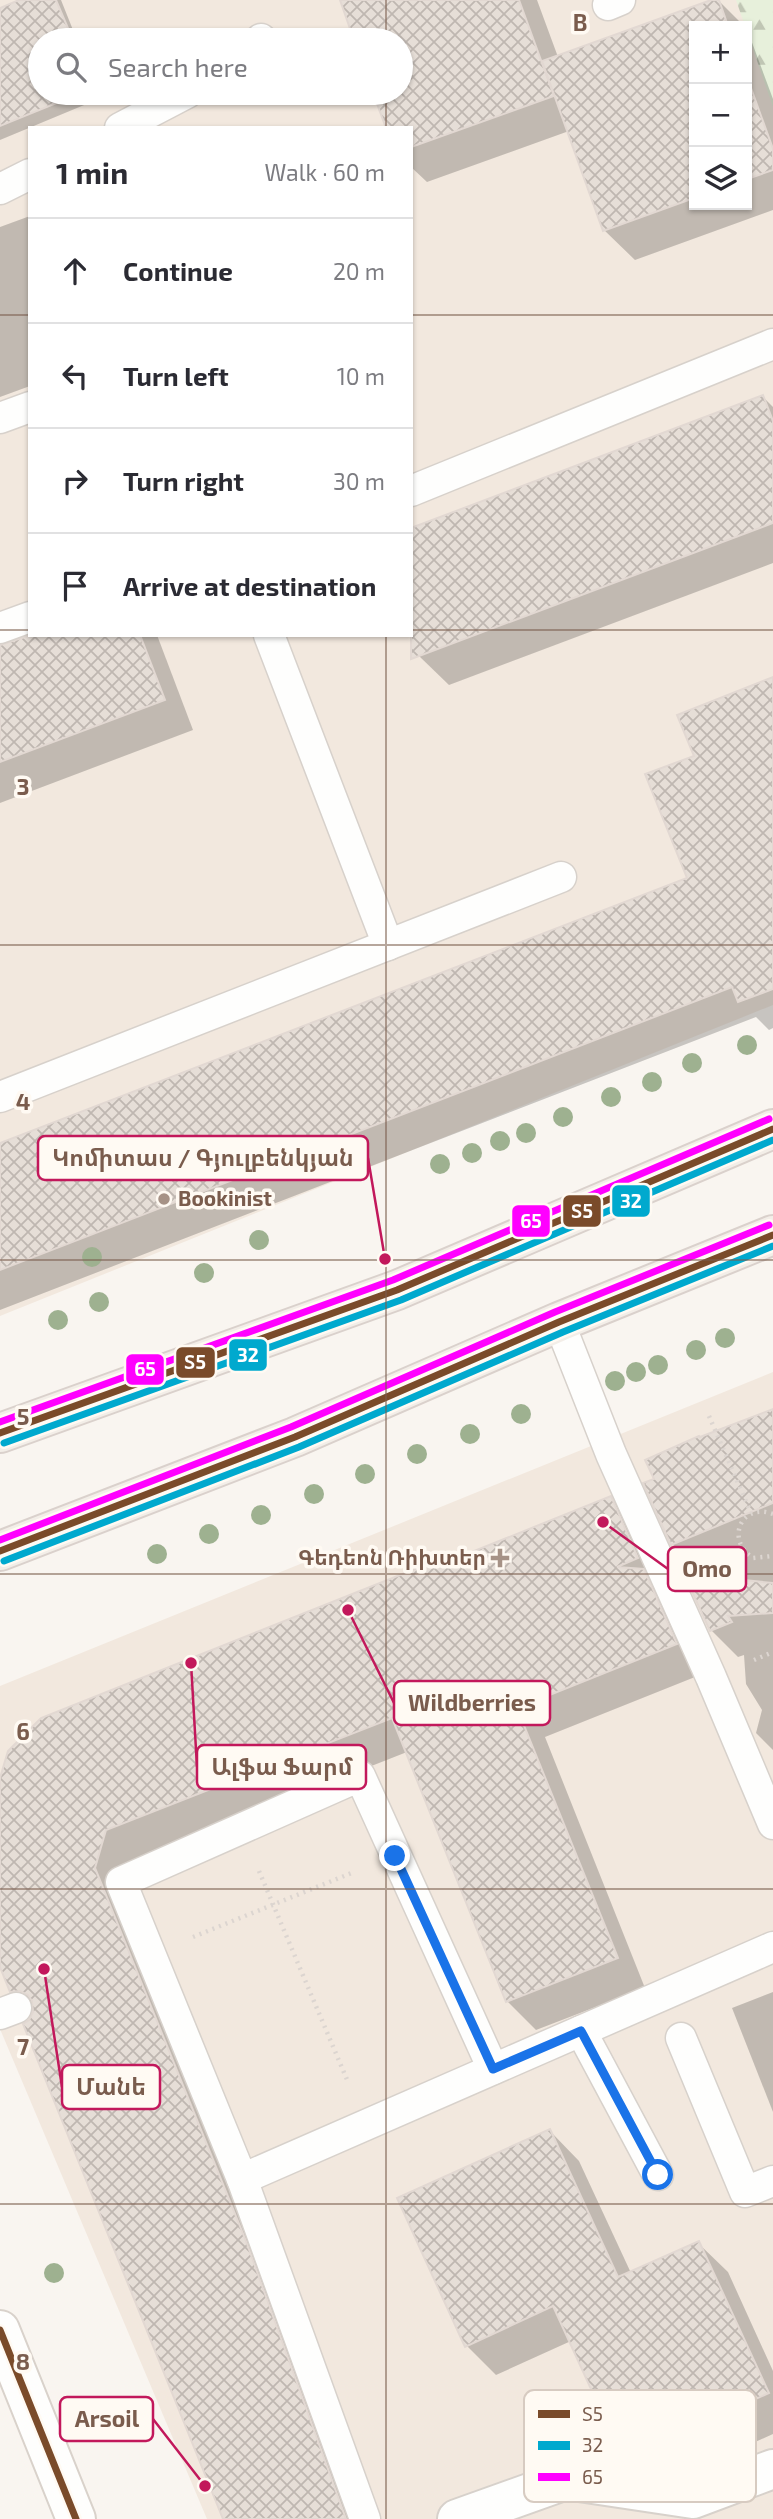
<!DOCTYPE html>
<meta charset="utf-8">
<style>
:root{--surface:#fff;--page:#f7f7f7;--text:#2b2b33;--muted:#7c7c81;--line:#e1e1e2}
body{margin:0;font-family:"Exo 2","Noto Sans Armenian",sans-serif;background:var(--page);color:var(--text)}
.controls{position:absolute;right:21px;top:21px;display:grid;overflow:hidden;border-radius:0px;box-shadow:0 2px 5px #0004}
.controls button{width:63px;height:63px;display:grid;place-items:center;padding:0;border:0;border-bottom:2px solid var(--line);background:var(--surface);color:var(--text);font:35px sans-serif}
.stop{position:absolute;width:21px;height:21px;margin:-16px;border:5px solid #1a73e8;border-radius:50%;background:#fff}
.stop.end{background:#1a73e8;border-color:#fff;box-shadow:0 2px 7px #0008}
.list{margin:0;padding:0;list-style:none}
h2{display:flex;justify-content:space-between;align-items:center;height:91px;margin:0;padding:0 28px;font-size:30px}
h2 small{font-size:23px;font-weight:400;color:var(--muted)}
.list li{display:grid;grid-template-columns:46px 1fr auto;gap:21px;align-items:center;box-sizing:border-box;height:105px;padding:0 28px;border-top:2px solid var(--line)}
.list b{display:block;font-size:26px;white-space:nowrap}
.list em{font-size:23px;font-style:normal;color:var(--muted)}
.icon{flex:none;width:38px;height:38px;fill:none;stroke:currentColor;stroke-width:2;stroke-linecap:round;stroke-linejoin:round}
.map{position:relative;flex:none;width:773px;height:2519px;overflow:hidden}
.search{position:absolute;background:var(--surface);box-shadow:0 2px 5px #0004;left:28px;top:28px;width:385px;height:77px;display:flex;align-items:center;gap:18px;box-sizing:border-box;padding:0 24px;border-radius:38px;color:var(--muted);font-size:26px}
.panel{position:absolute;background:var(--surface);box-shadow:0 2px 5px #0004;left:28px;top:126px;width:385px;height:511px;border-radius:0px}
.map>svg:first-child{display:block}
.residential{fill:#f2e8de;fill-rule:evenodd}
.forest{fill:url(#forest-firs)}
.shadow{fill:#0003}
.building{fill:url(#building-cross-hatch);stroke:#e2d8d2;stroke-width:2}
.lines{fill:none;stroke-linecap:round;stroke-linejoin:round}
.lane-casing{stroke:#d7d1cb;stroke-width:33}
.street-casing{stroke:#d7d1cb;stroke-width:42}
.secondary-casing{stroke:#d9d2cb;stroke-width:42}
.primary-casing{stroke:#dad1cc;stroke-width:42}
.path{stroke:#dcd5d0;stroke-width:4.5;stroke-dasharray:2 5;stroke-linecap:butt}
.lane{stroke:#fefefd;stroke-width:30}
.street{stroke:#fefefd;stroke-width:38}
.secondary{stroke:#fefefd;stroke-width:38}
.primary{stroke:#f3eee8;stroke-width:38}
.bus-1-casing{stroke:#fffaf3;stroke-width:12}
.bus-2-casing{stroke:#fffaf3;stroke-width:12}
.bus-3-casing{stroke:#fffaf3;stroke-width:12}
.bus-1{stroke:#7a4b2a;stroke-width:7}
.bus-2{stroke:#00a9ce;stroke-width:7}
.bus-3{stroke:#f0f;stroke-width:7}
.tree{fill:#9eb190}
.route{stroke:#1a73e8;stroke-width:9}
.grid{fill:none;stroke:#7a5c4d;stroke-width:2;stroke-opacity:0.55}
.poi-dot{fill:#a69286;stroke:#fffaf3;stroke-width:2.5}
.labels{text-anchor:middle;stroke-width:7;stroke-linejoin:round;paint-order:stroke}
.poi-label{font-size:21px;font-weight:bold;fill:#7a5c4d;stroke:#fffaf3;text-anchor:start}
.key{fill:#fffaf3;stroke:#d7cbc1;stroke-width:2}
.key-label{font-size:19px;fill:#7a5c4d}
.grid-label{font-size:23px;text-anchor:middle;font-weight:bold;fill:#7a5c4d;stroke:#fffaf3;stroke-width:7;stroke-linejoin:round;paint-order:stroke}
.leader{fill:none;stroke:#c2185b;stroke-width:2.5}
.callout-dot{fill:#c2185b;stroke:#fffaf3;stroke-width:2.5}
.callout{fill:#fffaf3;stroke:#c2185b;stroke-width:2.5}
.callout-label{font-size:23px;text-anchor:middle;font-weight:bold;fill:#7a5c4d}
.line-badge{stroke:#fffaf3;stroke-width:2.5}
.badge-label{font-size:19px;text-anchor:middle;font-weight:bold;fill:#fff}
</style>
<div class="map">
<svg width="773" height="2519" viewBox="0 0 773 2519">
<defs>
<pattern id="forest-firs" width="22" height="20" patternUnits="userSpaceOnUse" patternTransform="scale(1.75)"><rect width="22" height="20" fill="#e7f0db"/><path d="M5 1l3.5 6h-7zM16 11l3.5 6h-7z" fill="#c0c6b4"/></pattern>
<pattern id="building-cross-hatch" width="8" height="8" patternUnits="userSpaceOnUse" patternTransform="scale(1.75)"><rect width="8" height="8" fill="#e6ded7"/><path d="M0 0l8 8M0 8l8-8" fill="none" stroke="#bfb7b1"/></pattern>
</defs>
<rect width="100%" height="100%" fill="#f9f5f0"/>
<g class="residential">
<path d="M 0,0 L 773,0 L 773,1005 L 0,1316 ZM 694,26 L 747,26 L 747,205 L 694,205 ZM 40,40 L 401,40 L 401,93 L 40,93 ZM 30,128 L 411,128 L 411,635 L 30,635 Z"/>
<polygon points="773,1372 773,2519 207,2519 0,2029 0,1686"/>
</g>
<polygon class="forest" points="736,0 773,0 773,107"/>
<g class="shadow">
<polygon points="24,0 61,0 77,40 40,40 40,93 99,93 101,98 0,140 0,10"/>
<polygon points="364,0 537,0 558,57 718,0 744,26 694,26 694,205 747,205 747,29 773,99 773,210 635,260 604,230 569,131 427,182 411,167 411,128 388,128 375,93 401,93 401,40 361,40"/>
<polygon points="30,216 30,386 0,397 0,227"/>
<polygon points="763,397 773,407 773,563 449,685 419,656"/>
<polygon points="36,635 157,635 193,730 0,803 0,646"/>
<polygon points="773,679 773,1028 769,1030 756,1017 0,1310 0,1145 689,879 696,757"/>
<polygon points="773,1411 773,1750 756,1733 762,1710 746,1684 744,1655 738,1657 711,1630 646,1484"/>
<polygon points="610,1498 639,1527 705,1673 545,1737 645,1988 536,2030 507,2001 407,1752 135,1859 123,1899 364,2519 224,2519 30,2021 34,2013 11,1991 0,1962 0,1782 450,1557 454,1561"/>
<polygon points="773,1992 773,2112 732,2008"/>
<polygon points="550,2131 579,2161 631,2273 698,2243 728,2272 773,2371 773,2434 654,2488 625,2458 571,2341 496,2375 467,2346"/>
</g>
<g class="building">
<polygon points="19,0 56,0 73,40 40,40 40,93 81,93 0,126 0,8"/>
<polygon points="340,0 519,0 554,96 411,147 411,128 386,128 373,93 401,93 401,40 354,40"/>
<polygon points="711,0 719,0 728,26 694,26 694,198 603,231 542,61"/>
<polygon points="747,77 773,149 773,170 747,179"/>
<polygon points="763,395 773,421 773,523 411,659 411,528"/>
<polygon points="31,635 140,635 165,700 0,762 0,645"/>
<polygon points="773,677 773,989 738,1002 732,987 0,1270 0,1143 687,878 645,774 694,756 677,715"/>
<polygon points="773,1409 773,1503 671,1545 643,1483 654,1479 645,1460 699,1436 700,1437"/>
<polygon points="611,1496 638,1558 617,1567 644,1569 677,1644 517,1708 618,1958 506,2002 392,1718 106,1830 95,1868 246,2241 346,2519 223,2519 23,2024 29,2020 33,2012 32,2001 28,1995 20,1991 10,1992 0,1967 0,1778 8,1751 41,1718 450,1555 452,1560"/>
<polygon points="684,1574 773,1583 773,1613 728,1616 732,1622 710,1631"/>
<polygon points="550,2129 618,2277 699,2241 769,2393 623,2459 553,2306 465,2347 397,2198"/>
</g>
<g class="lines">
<g class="lane-casing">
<g id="lane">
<polyline points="608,5 620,0"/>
<polyline points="260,40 261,39"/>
<polyline points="120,128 187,93"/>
<polyline points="0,189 30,174"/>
<polyline points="0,418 30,407"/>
<polyline points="411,491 773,344"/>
<polyline points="0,628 30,617"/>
<polyline points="269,635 388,945"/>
<polyline points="0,1097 561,877"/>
<polyline points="559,1322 611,1454 711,1677 773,1824"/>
<polyline points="0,2014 16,2008"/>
<polyline points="581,2031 658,2175"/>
<polyline points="681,2038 745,2192 773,2181"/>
<polyline points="242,2179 773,1947"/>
<polyline points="365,2519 242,2179 121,1882 360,1776 493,2069"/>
</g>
</g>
<g class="street-casing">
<polyline id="street" points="457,2519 566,2480 693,2499 773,2469"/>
</g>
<g class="secondary-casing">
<polyline id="secondary" points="0,2330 76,2519"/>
</g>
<g class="primary-casing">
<g id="primary">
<polyline points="0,1433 397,1290 773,1129"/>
<polyline points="0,1551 295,1437 559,1322 773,1235"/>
</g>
</g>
<g class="path">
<polyline points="709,1416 751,1513"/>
<path d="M 773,1514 C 741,1502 725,1540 753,1558 L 773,1556"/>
<polyline points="754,1660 773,1652"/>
<polyline points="259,1871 348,2082"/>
<polyline points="193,1937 354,1872"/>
</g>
<use href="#lane" class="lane"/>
<use href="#street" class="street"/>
<use href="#secondary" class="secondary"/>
<use href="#primary" class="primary"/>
<g class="bus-1-casing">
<g id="bus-1">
<polyline points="0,1433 397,1290 773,1129"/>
<polyline points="0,1551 295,1437 559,1322 773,1235"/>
<polyline points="0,2330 76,2519"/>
</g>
</g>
<g class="bus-2-casing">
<g id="bus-2">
<polyline points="4,1443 401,1300 773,1140"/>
<polyline points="4,1561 299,1447 563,1332 773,1246"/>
</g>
</g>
<g class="bus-3-casing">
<g id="bus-3">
<polyline points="0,1422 393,1280 769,1119"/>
<polyline points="0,1540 291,1427 555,1312 769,1225"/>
</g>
</g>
<use href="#bus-1" class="bus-1"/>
<use href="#bus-2" class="bus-2"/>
<use href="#bus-3" class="bus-3"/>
</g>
<g class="tree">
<circle cx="747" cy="1045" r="10"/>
<circle cx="692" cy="1063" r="10"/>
<circle cx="652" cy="1082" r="10"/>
<circle cx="611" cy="1097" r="10"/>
<circle cx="563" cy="1117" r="10"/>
<circle cx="526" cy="1133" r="10"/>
<circle cx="500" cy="1141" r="10"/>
<circle cx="472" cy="1153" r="10"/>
<circle cx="440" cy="1164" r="10"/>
<circle cx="294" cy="1171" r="10"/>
<circle cx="259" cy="1240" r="10"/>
<circle cx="92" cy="1257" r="10"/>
<circle cx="204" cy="1273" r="10"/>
<circle cx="99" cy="1302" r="10"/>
<circle cx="58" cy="1320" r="10"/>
<circle cx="725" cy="1338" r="10"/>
<circle cx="696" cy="1350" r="10"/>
<circle cx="658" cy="1365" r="10"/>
<circle cx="636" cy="1372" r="10"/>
<circle cx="615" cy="1381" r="10"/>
<circle cx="521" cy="1414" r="10"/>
<circle cx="470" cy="1434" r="10"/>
<circle cx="417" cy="1454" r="10"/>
<circle cx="365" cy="1474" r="10"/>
<circle cx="314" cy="1494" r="10"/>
<circle cx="261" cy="1515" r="10"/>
<circle cx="209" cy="1534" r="10"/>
<circle cx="157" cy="1554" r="10"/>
<circle cx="54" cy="2273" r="10"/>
</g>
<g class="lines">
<polyline class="route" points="395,1856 493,2069 581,2031 658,2175"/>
</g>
<path class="grid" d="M 386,0 L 386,40M 386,93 L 386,128M 0,315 L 30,315M 411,315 L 773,315M 0,630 L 30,630M 411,630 L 773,630M 386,635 L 386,2519M 0,945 L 773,945M 0,1260 L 773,1260M 0,1574 L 773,1574M 0,1889 L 773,1889M 0,2204 L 773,2204"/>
<g class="poi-dot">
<circle cx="164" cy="1199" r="7"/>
<path d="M496.5 1547.5h7v7h7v7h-7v7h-7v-7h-7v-7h7z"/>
</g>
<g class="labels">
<g class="poi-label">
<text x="178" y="1206">Bookinist</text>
<text x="486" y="1565" text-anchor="end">Գեդեոն Ռիխտեր</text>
</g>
</g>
<rect x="524" y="2390" width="232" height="112" rx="10" class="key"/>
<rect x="538" y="2410" width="32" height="8" fill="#7a4b2a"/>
<rect x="538" y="2441" width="32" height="9" fill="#00a9ce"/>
<rect x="538" y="2473" width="32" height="8" fill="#f0f"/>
<g class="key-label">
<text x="582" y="2421">Տ5</text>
<text x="582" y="2452">32</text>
<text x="582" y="2484">65</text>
</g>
<g class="grid-label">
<text x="580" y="31">B</text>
<text x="23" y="795">3</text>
<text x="23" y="1110">4</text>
<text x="23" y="1425">5</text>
<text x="23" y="1740">6</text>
<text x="23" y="2055">7</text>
<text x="23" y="2370">8</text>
</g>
<path class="leader" d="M385 1259L368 1158M603 1522L668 1569M348 1610L394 1703M191 1663L197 1767M44 1969L62 2087M205 2486L153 2419"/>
<g class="callout-dot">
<circle cx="385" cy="1259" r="7"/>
<circle cx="603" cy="1522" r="7"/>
<circle cx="348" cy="1610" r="7"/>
<circle cx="191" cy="1663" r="7"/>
<circle cx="44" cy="1969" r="7"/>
<circle cx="205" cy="2486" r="7"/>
</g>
<g class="callout">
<rect x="38" y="1136" width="330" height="44" rx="7"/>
<rect x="668" y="1547" width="78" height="44" rx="7"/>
<rect x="394" y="1681" width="156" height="44" rx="7"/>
<rect x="197" y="1745" width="169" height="44" rx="7"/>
<rect x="62" y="2065" width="98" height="44" rx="7"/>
<rect x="60" y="2397" width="93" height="44" rx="7"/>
</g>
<g class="callout-label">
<text x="203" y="1166">Կոմիտաս / Գյուլբենկյան</text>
<text x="707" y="1577">Omo</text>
<text x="472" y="1711">Wildberries</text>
<text x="282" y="1775">Ալֆա Ֆարմ</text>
<text x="111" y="2095">Մանե</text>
<text x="107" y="2427">Arsoil</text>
</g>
<g class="line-badge">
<rect x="611" y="1184" width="40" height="34" rx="7" fill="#00a9ce"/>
<rect x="562" y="1194" width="40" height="34" rx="7" fill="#7a4b2a"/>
<rect x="511" y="1204" width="40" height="34" rx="7" fill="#f0f"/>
<rect x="228" y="1338" width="40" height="34" rx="7" fill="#00a9ce"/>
<rect x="175" y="1346" width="41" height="33" rx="7" fill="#7a4b2a"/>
<rect x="125" y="1353" width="40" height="33" rx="7" fill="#f0f"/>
</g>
<g class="badge-label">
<text x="631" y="1208">32</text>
<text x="582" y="1218">Տ5</text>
<text x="531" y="1228">65</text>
<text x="248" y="1362">32</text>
<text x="195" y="1369">Տ5</text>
<text x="145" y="1376">65</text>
</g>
</svg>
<div class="controls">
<button>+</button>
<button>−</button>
<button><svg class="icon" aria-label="layers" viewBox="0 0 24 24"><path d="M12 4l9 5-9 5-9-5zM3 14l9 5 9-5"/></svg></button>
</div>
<div class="stop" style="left:658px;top:2175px"></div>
<div class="stop end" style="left:395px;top:1856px"></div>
<div class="search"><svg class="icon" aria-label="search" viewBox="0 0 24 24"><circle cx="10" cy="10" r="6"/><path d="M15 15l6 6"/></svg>Search here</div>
<section class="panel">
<h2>1 min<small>Walk · 60 m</small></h2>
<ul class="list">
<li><svg class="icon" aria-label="ahead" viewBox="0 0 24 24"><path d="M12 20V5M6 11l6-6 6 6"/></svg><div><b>Continue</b></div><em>20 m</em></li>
<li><svg class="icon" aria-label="left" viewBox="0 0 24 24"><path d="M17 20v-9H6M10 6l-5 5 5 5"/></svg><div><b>Turn left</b></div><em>10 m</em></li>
<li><svg class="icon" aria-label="right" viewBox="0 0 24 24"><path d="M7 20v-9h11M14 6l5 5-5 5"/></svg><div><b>Turn right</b></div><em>30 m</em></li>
<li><svg class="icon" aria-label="arrive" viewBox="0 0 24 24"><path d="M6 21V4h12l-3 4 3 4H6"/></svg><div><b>Arrive at destination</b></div></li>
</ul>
</section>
</div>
